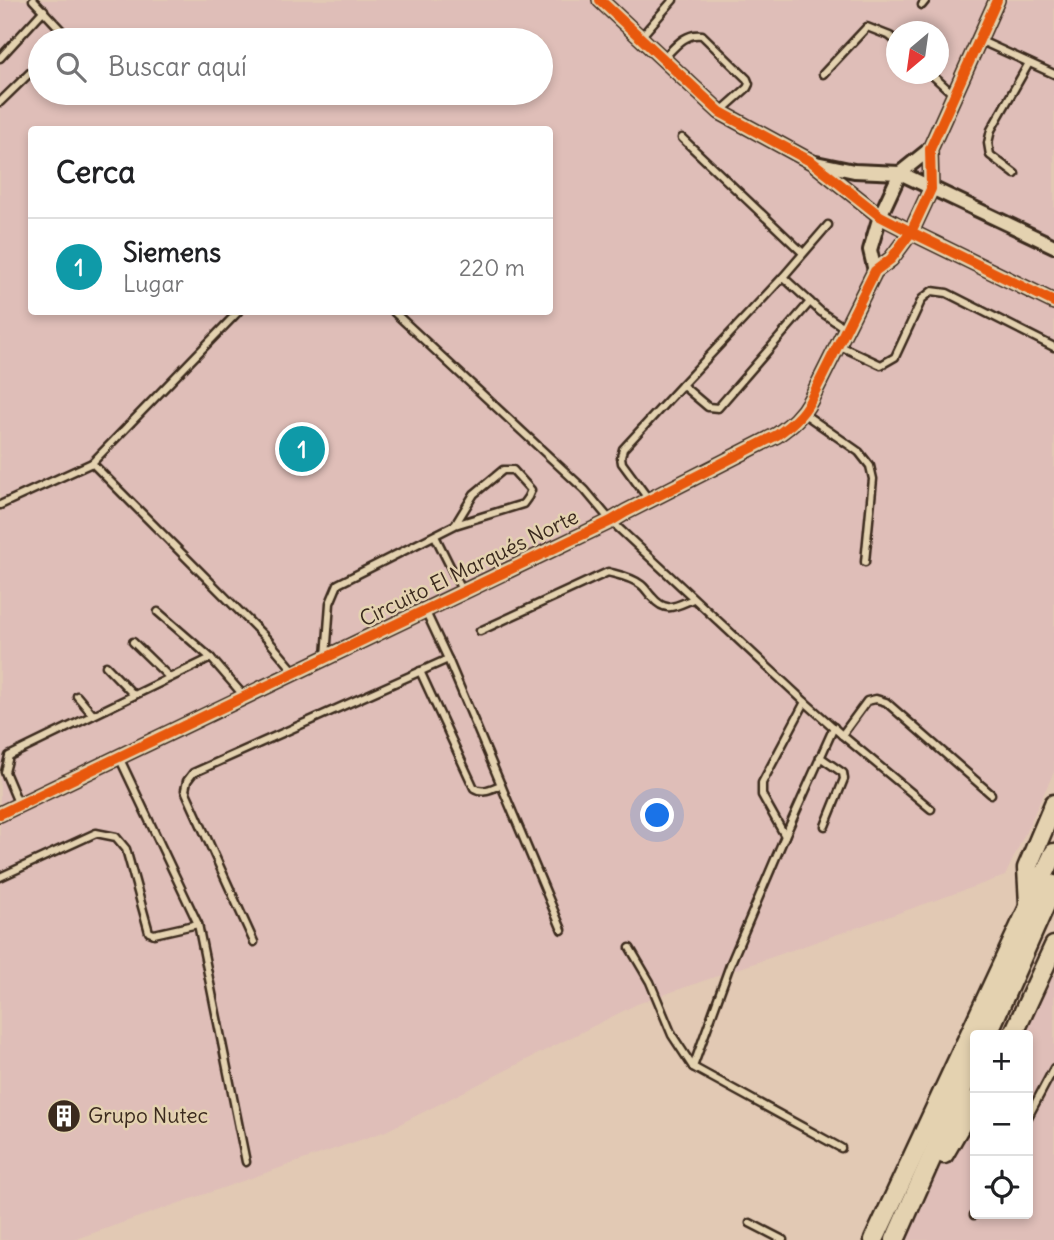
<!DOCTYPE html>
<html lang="es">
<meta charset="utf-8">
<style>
:root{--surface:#fff;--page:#f2f2f2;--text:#202124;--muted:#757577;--line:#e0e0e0;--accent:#ea580c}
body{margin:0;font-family:Delius,sans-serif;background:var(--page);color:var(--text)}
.controls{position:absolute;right:21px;bottom:21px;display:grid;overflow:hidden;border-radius:7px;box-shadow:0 4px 10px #0003}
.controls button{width:63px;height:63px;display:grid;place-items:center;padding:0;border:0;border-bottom:2px solid var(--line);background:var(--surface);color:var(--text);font:35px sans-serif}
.compass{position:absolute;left:886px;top:21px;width:63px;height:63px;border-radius:50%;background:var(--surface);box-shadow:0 4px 10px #0003;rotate:209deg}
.you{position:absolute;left:658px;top:816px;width:24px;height:24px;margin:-18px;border:5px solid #fff;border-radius:50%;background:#1a73e8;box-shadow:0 0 0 10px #1a73e833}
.badge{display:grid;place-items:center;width:46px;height:46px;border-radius:50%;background:var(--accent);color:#fff;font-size:23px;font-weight:700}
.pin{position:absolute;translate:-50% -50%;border:4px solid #fff;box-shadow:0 2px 7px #0006}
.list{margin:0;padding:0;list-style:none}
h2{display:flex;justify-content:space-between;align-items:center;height:91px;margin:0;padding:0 28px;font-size:30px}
h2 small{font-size:23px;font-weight:400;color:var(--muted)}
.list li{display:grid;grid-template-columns:46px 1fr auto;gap:21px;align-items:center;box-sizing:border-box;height:98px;padding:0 28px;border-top:2px solid var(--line)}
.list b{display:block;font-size:26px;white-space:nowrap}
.list p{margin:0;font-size:23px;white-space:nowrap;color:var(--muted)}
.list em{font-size:23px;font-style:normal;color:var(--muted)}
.icon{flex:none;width:38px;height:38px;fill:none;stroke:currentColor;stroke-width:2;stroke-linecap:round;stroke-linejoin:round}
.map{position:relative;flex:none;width:1054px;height:1240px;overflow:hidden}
.search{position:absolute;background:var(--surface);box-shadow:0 4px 10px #0003;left:28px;top:28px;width:525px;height:77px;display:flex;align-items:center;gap:18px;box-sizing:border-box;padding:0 24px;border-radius:38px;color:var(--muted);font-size:26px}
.panel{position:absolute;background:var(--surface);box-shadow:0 4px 10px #0003;left:28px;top:126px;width:525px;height:189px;border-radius:7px}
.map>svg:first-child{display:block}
.built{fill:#dfbeb8;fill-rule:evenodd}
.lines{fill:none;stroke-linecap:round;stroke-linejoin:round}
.service-casing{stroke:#3b2a1e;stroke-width:11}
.minor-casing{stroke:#3b2a1e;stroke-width:18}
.secondary-casing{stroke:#3b2a1e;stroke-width:23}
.service{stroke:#e4d2b0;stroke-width:6}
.minor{stroke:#e4d2b0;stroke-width:12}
.secondary{stroke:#e4d2b0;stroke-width:18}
.cycleway-casing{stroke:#e4d2b0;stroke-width:15}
.cycleway{stroke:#e8590c;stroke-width:10}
.labels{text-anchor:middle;stroke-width:5;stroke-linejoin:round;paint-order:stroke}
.street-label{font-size:21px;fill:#3b2a1e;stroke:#e4d2b0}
.poi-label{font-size:21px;fill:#3b2a1e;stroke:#e4d2b0;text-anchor:start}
</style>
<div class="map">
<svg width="1054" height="1240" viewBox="0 0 1054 1240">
<rect width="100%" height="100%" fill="#e2c9b4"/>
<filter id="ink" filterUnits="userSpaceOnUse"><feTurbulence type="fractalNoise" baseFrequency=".0143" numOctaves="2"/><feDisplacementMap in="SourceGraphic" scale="14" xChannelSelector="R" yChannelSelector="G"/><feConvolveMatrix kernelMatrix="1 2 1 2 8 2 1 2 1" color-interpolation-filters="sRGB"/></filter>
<g filter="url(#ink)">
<g class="built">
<path d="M 0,0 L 1054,0 L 1054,772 L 1005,876 L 637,1004 L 386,1131 L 73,1240 L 0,1240 ZM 897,32 L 939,32 L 939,74 L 897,74 ZM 40,40 L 541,40 L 541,93 L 40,93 ZM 32,130 L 550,130 L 550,312 L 32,312 Z"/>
<polygon points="1054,965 1054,1240 895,1240 975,1101 975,1214 1028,1214 1028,1035 1013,1035"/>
</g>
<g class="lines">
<g class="service-casing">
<g id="service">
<polyline points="33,0 62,31 62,40"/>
<polyline points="922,5 926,0"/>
<polyline points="640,38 673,0"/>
<polyline points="979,40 1054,74"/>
<polyline points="0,58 44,10"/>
<path d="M 663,59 C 674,48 685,32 702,35 L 747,79 L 749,84 L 747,88 L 720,112"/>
<polyline points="823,74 867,27 890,36 897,42"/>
<polyline points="931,74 954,95"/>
<polyline points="0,102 40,63"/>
<polyline points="682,138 803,253"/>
<polyline points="1015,174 990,155 988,143 991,130 1029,63"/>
<polyline points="783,277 821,312 846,329"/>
<polyline points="810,302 718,408 708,407 682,385 783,277 828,225"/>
<polyline points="238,312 92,463 268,640 295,672"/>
<polyline points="394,312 585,490 611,521 805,702 842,735 931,809"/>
<polyline points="838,345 881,365 895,357 922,299 932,291 947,293 1054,347"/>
<polyline points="803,413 859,452 870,466 873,479 865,562"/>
<polyline points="650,501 622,463 621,457 623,449 682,385"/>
<polyline points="0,505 92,463"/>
<polyline points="435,536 463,592"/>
<polyline points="425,610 448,659 562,930"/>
<polyline points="158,612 211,658"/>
<path d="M 480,631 L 608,572 C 619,575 631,577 640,584 C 645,587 648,593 652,597 C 666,614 676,606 693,599"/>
<polyline points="133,642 170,678"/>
<polyline points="326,657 330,603 338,584 455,525 474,494 503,470 513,470 531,490 528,497 523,504 455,525"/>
<polyline points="106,666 134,695"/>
<path d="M 420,671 L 474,788 C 483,794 492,788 501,785"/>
<polyline points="77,696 93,715"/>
<polyline points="842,735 867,701 876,699 886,702 991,794"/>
<polyline points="119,757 198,924 246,1162"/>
<polyline points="820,757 843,773 844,779 825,826"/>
<polyline points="19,805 5,772 9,756 211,658 244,696"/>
<polyline points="785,836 762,795 762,783 805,702"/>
<polyline points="0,877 96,833 116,837 126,849 149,932 154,934 198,924"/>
<polyline points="254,942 185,790 187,781 193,773 448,659"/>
<polyline points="630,948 650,982 672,1035 693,1067 841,1148"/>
<polyline points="693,1067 730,965 785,836 834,727"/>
<polyline points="1028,1117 1054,1068"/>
<polyline points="974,1215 975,1214"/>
<polyline points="750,1223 783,1240"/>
</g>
</g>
<g class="minor-casing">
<g id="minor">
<polyline points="600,0 720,112 812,162 880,216 911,232 1054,302"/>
<polyline points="816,163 854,171 900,173 1054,246"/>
<polyline points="875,271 870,250 880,216 900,173 930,149"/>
<path d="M 0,814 L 611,521 L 626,512 L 777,435 C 791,425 802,416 810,401 L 875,271 L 891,259 L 911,232 L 931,189 L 930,149 L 997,0"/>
</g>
</g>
<g class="secondary-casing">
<g id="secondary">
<polyline points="1029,904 1027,868 1054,804"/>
<polyline points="987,1035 1054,885"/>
<polyline points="1013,1035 1054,946"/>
<polyline points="944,1154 975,1100"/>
<polyline points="874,1240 1054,853"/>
<polyline points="895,1240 975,1060"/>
</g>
</g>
<use href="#service" class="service"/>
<use href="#minor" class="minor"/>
<use href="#secondary" class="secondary"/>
<g class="cycleway-casing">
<g id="cycleway">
<polyline points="600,0 720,112 812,162 880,216 911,232 1054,302"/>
<path d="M 0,814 L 611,521 L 626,512 L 777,435 C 791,425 802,416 810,401 L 875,271 L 891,259 L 911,232 L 931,189 L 930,149 L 997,0"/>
</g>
</g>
<use href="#cycleway" class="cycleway"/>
</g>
</g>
<defs>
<g id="building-disc" transform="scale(1.75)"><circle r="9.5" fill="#3b2a1e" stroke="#e4d2b0"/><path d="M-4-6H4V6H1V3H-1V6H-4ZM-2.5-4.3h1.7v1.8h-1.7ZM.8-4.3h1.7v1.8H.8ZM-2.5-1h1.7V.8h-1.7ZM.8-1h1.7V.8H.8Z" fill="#fff"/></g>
</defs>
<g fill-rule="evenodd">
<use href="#building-disc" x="64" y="1116"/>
</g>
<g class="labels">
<g class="street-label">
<text transform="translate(469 568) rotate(-26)" y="7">Circuito El Marqués Norte</text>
</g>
<g class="poi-label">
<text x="88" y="1123">Grupo Nutec</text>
</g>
</g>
</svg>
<div class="controls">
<button>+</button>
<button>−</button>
<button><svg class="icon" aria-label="locate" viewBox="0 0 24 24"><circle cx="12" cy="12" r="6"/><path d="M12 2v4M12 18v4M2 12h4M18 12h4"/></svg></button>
</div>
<svg class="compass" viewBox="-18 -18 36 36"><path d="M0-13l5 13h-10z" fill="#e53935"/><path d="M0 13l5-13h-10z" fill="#757577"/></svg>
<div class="you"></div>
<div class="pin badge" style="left:302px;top:449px;background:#0f9aa8">1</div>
<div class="search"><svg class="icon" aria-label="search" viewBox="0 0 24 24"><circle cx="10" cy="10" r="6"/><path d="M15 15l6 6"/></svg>Buscar aquí</div>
<section class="panel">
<h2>Cerca<small></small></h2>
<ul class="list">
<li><span class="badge" style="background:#0f9aa8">1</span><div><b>Siemens</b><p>Lugar</p></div><em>220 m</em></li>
</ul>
</section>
</div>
